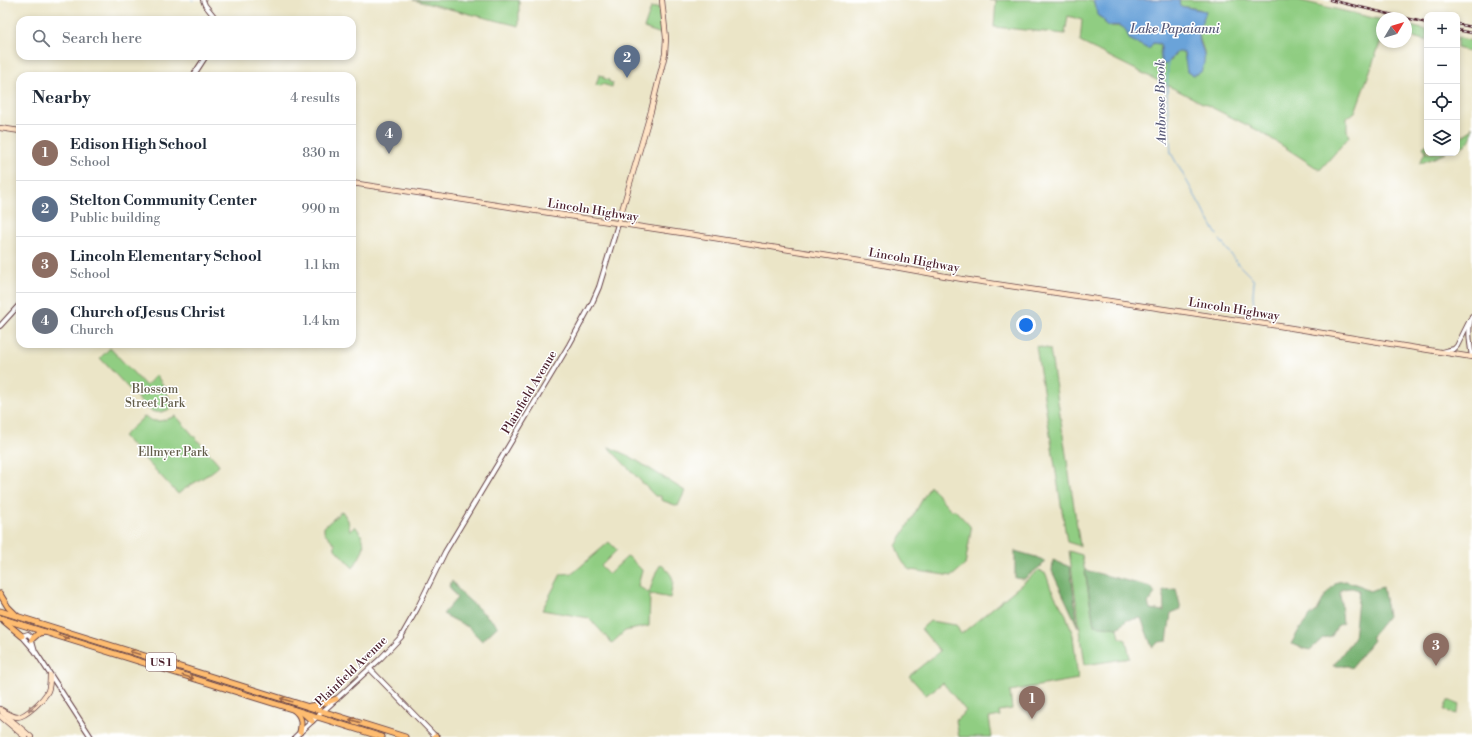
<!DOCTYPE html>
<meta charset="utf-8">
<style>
:root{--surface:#fff;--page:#f2f2f3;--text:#1f2937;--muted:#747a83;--line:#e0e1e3;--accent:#1f6fb2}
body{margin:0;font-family:"Libre Bodoni",serif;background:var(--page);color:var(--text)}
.controls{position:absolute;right:12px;top:12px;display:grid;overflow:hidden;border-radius:8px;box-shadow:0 2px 6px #0003}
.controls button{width:36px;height:36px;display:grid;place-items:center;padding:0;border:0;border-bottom:1px solid var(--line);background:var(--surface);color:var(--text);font:20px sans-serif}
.compass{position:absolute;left:1376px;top:12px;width:36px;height:36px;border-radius:50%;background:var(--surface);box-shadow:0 2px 6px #0003;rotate:52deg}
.you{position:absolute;left:1026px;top:325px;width:14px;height:14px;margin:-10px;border:3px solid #fff;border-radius:50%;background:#1a73e8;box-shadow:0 0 0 6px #1a73e833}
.badge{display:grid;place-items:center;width:26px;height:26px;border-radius:50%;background:var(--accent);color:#fff;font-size:13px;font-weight:700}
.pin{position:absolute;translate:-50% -33px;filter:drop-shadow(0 1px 2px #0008)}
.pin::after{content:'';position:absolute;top:21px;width:14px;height:12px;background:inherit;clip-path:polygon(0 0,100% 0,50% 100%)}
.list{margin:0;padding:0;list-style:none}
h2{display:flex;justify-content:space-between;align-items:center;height:52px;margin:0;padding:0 16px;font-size:17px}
h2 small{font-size:13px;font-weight:400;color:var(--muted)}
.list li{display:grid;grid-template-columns:26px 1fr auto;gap:12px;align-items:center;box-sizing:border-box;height:56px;padding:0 16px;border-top:1px solid var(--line)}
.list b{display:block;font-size:15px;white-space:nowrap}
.list p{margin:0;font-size:13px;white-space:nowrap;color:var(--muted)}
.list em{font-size:13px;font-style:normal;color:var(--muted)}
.icon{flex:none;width:22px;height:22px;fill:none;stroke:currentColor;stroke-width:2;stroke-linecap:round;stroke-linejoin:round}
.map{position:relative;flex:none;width:1472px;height:737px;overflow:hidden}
.search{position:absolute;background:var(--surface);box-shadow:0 2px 6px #0003;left:16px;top:16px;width:340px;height:44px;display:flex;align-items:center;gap:10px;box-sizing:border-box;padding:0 14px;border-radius:12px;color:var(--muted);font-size:15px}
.panel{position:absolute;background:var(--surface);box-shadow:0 2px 6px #0003;left:16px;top:72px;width:340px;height:276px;border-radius:12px}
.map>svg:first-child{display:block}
.green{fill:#90cd82;stroke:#6d7656}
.forest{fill:#74b070;stroke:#5f684e}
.water{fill:#6aa3d9;stroke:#5a6182}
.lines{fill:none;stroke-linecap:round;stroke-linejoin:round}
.stream{stroke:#6aa3d9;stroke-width:1}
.tertiary-casing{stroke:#623d42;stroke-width:6}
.secondary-casing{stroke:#623d42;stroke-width:6}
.trunk-casing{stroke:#623d42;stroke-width:7}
.tertiary{stroke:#fff;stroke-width:4}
.secondary{stroke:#ffe4c6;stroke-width:4.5}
.trunk{stroke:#febc70;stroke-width:5}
.rail-casing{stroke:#4a1f2b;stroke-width:2.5}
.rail{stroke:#fff;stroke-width:1;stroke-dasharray:3;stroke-linecap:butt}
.oneway{stroke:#9b664a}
.oneway2{stroke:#a48278}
.labels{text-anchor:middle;stroke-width:3;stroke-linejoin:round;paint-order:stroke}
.shield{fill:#fff;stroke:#80626b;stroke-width:1}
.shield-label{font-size:11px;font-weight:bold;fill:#4a1f2b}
.street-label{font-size:12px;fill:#4a1f2b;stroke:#fff}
.park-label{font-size:12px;fill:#625c49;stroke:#fff}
.water-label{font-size:13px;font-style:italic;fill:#585a79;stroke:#fff}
</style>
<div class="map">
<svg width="1472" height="737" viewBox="0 0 1472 737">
<rect width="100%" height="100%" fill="#fff"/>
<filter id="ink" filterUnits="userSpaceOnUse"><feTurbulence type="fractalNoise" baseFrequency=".025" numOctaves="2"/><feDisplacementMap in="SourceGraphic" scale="8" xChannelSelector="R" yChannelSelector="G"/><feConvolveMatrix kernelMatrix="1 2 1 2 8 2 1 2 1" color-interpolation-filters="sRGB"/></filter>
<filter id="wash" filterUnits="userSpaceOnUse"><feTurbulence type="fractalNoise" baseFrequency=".012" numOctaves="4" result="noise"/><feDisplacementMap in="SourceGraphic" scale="16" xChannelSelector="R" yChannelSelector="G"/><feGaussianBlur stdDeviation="0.9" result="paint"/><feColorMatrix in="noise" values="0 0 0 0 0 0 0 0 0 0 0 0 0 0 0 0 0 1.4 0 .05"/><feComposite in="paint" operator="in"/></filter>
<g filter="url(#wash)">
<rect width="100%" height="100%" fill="#ebe5c7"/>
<g class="green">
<polygon points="413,0 519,0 519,26"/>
<path d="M 989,0 L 1093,0 L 1098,16 L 1103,19 L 1106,25 C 1120,29 1124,20 1129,39 L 1148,49 L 1153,43 L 1160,44 L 1161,46 L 1160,54 L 1171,61 L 1176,52 L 1179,51 L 1184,53 L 1184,57 L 1204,61 L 1204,51 L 1200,40 L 1199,32 L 1200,25 L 1206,12 L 1199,9 L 1180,6 L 1179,0 L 1297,0 L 1382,20 L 1382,38 L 1355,112 L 1347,118 L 1347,130 L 1349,137 L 1320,170 L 1261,132 L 1080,42 L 1082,20 L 1068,16 L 1065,34 L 994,27 L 996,1 Z"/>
<polygon points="659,7 661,34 644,28 651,8"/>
<polygon points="1406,25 1427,30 1427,41 1406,35"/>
<polygon points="1457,37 1472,41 1472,52 1457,48"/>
<polygon points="599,75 604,76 603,78 609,80 609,82 613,83 612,87 602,84 601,86 596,85"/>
<path d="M 1472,126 C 1472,140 1470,143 1457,149 L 1457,139 L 1470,131 Z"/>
<polygon points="1427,144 1427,153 1446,153 1419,164 1426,151 1423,147"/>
<polygon points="1036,346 1050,349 1080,546 1067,542"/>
<path d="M 110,348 L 146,386 L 156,375 L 166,389 L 172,408 C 163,412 157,415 148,409 L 100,358 Z"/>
<path d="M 145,416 C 154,425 165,420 176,416 L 218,463 L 219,466 C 206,478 191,483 178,494 L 123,436 Z"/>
<polygon points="609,447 631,457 685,491 678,506 661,500 661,496 655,496 609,448"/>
<path d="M 930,486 L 951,510 L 955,510 L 970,526 L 971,531 L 965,565 L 952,576 L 911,570 C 902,564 899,556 896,546 Z"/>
<path d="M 342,511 L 348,520 L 350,531 L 355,526 C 370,544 363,551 353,568 L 335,549 L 335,544 L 324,532 L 324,527 Z"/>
<path d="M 609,542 L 617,550 L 601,566 L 609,574 L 628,556 L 642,570 L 638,586 L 649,593 L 656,572 L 661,564 C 676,579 674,578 670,598 L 650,594 L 649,626 L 625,631 L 612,643 L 589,618 L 542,610 L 561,574 L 573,573 Z"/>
<polygon points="1069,551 1082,555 1094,625 1118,628 1120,638 1126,640 1130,658 1085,665"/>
<polygon points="1039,570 1046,574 1051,589 1066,615 1073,635 1078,679 1010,691 1012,709 999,711 1000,716 989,718 992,737 959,737 956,720 966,711 943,683 926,695 909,676 940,651 921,629 930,621 956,625 961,634"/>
<polygon points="1448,700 1460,705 1456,714 1444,710"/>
</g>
<g class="forest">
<polygon points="1015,551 1036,557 1046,562 1024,579 1015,578"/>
<polygon points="1053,560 1070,567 1078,627 1052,571"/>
<polygon points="1085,570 1151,587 1155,593 1148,603 1150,609 1164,611 1163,590 1176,589 1181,609 1171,613 1167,641 1159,642 1152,647 1141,618 1127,620 1118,628 1094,625"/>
<polygon points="452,581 461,593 498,626 482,641 468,627 443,614 457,598 449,586"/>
<polygon points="1346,581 1361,586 1369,591 1383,587 1388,616 1371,637 1373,640 1351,668 1348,666 1333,666 1354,638 1359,590 1352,588 1342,589 1340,593 1343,623 1337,626 1332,636 1323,638 1310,650 1291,644 1299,630 1311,615 1317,611 1326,594 1337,582"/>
</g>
<path class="water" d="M 1093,0 L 1179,0 L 1180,6 L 1206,11 C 1205,18 1199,24 1199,32 C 1198,49 1210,51 1201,72 L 1194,75 L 1187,72 L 1184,53 L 1179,51 C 1172,54 1172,63 1163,65 C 1158,57 1163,50 1160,44 L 1153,43 L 1150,48 L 1148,49 L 1129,39 C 1125,25 1122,25 1107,26 L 1103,19 L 1097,15 L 1096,9 Z"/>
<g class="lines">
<g class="stream">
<polyline points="192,0 193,0"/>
<polyline points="1168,62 1167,97 1171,153 1217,235"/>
<polyline points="1220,240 1239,265 1252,278 1254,282 1253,295 1254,305 1258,319"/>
</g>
</g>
</g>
<g filter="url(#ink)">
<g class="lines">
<g class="tertiary-casing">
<g id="tertiary">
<polyline points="203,0 205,5 217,20"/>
<polyline points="193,76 206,56"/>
<polyline points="0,326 20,304"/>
<polyline points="1442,352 1454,349 1457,346 1470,320"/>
<path d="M 1472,357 C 1470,344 1467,328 1472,316"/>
<polyline points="35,651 31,637 28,634 22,636 35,651 91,737"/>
<polyline points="370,669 435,736"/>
<polyline points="295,737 380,659 401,637 417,609 445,552 569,345 592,303 599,287 618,224"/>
</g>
</g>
<g class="secondary-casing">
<g id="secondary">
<polyline points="0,128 20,131"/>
<polyline points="352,183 695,235 872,263 962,279 1279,326 1472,357"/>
<polyline points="618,224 651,111 665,54 666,38 662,0"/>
<path d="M 0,709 C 5,712 11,716 17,717 C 26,717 44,699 48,691 C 50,686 50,680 50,675"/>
<polyline points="2,712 31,737"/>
<polyline points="0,716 25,737"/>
</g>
</g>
<g class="trunk-casing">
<g id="trunk">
<polyline points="0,594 8,607 17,616"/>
<polyline points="0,611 405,737"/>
<polyline points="0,618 382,737"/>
<polyline points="4,621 22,636"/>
<polyline points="32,639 39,633 45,632"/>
<polyline points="310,706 319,705 336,699"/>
<path d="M 294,710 C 302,716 302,723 300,732"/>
<polyline points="303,713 312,721"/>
<polyline points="435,736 437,737"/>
</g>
</g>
<use href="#tertiary" class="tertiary"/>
<use href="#secondary" class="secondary"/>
<use href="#trunk" class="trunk"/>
<g class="rail-casing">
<g id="rail">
<polyline points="1330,0 1427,23"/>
<polyline points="1457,24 1472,27"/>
<polyline points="1457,30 1472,33"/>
</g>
</g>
<use href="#rail" class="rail"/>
</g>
<defs><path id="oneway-shaft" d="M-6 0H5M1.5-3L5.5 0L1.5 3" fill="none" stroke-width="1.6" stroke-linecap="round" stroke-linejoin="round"/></defs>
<g class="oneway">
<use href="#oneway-shaft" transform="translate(64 637) rotate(17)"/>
<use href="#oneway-shaft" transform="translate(135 653) rotate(-162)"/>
<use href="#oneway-shaft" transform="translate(188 677) rotate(17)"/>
<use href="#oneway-shaft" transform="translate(286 700) rotate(-163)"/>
<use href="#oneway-shaft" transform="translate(355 721) rotate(-163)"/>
</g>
<use class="oneway2" href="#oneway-shaft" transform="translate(33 707) rotate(139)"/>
</g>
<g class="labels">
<rect class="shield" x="146" y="653" width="30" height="18" rx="3"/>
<g class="shield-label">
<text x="161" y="666">US 1</text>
</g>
<g class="street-label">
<text transform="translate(593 210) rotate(9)" y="4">Lincoln Highway</text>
<text transform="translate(914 260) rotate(10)" y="4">Lincoln Highway</text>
<text transform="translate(1234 309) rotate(9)" y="4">Lincoln Highway</text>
<text transform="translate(529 392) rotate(-59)" y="4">Plainfield Avenue</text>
<text transform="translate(351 671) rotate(-44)" y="4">Plainfield Avenue</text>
</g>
<g class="park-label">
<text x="155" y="393">Blossom<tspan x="155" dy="14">Street Park</tspan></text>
<text x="173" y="456">Ellmyer Park</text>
</g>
<g class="water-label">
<text x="1175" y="33">Lake Papaianni</text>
<text transform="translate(1160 102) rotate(-91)" y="5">Ambrose Brook</text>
</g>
</g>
</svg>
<div class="controls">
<button>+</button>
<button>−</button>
<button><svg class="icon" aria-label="locate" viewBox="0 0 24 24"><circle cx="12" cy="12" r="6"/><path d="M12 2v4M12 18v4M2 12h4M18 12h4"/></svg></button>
<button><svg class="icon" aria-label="layers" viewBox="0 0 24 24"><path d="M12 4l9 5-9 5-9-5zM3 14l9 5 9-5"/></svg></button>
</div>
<svg class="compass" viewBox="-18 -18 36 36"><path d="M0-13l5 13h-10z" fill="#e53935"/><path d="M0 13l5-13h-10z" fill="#747a83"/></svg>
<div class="you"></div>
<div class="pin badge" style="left:1032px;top:719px;background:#8d6e63">1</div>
<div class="pin badge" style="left:627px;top:78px;background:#5c6f8a">2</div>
<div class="pin badge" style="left:1436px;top:666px;background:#8d6e63">3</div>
<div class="pin badge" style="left:389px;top:154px;background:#6b7280">4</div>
<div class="search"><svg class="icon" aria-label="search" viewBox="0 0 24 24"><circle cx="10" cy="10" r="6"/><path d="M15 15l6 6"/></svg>Search here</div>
<section class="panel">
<h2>Nearby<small>4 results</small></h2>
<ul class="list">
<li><span class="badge" style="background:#8d6e63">1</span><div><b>Edison High School</b><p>School</p></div><em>830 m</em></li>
<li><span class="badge" style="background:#5c6f8a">2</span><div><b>Stelton Community Center</b><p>Public building</p></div><em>990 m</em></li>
<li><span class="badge" style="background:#8d6e63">3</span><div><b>Lincoln Elementary School</b><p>School</p></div><em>1.1 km</em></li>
<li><span class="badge" style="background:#6b7280">4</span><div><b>Church of Jesus Christ</b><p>Church</p></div><em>1.4 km</em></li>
</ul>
</section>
</div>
